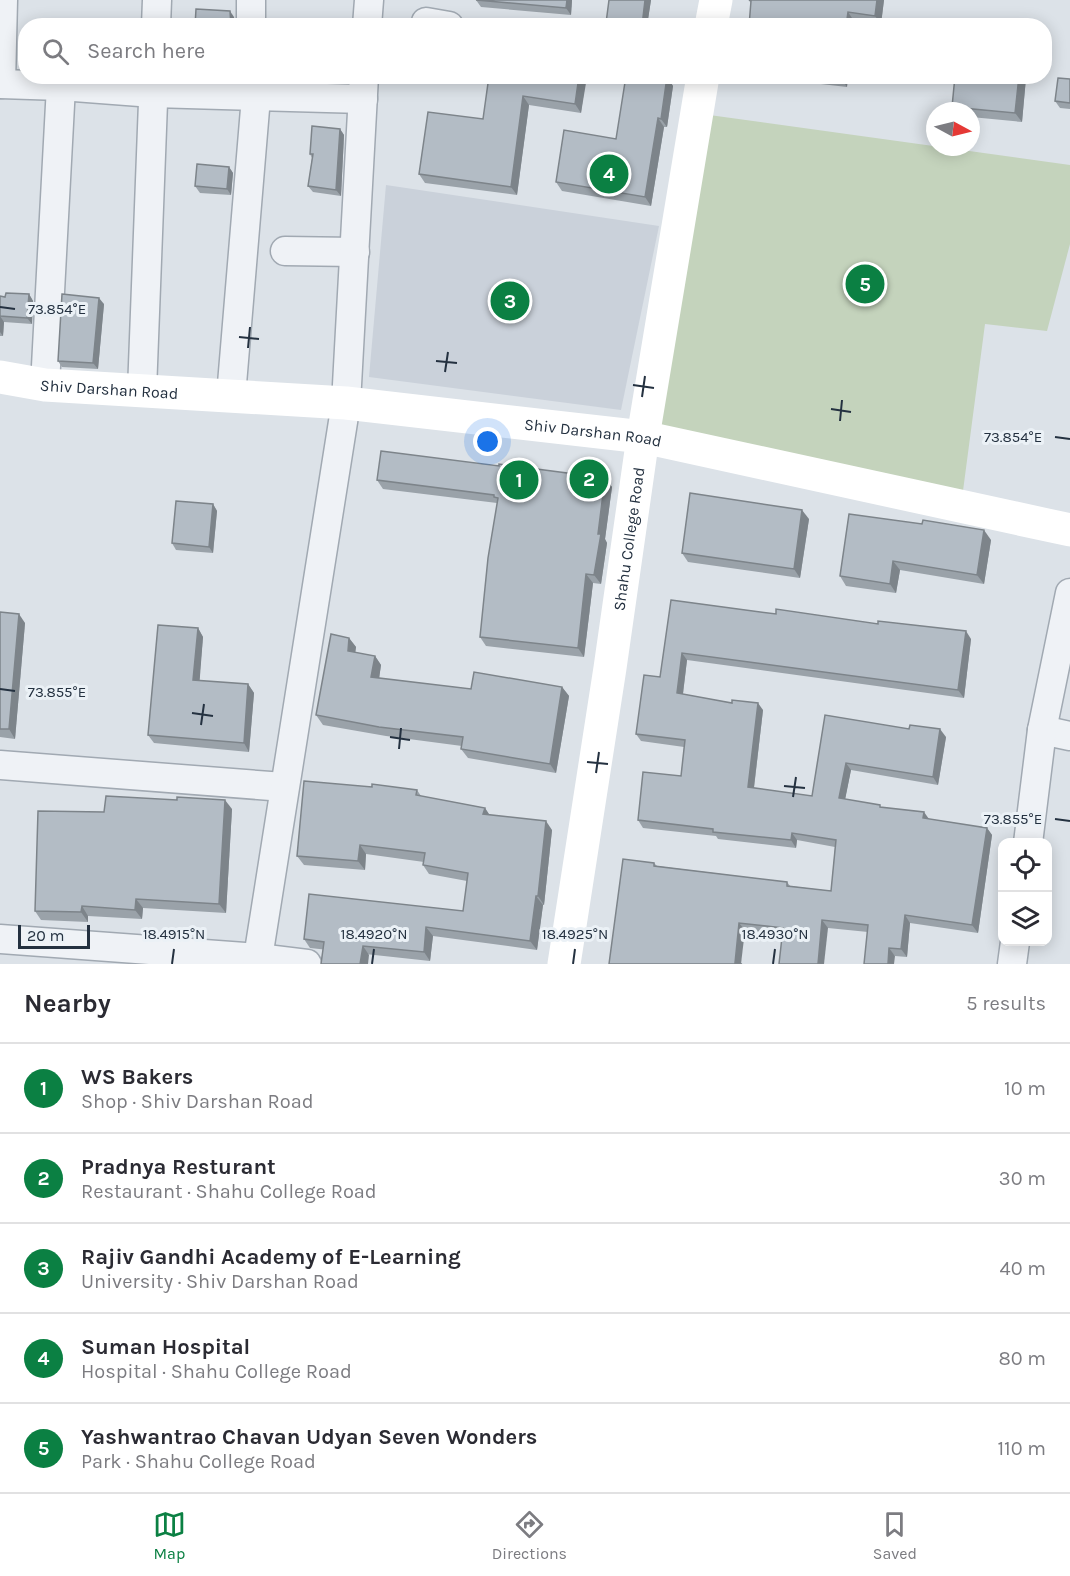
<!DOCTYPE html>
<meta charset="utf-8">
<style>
:root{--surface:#fff;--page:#f7f7f7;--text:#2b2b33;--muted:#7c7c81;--line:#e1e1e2;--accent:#0b8043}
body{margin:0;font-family:Karla,sans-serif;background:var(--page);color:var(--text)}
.controls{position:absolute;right:18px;bottom:18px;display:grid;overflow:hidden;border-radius:12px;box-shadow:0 3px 15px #0003}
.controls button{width:54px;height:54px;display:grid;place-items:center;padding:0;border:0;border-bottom:2px solid var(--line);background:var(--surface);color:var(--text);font:30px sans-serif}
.compass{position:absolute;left:926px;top:102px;width:54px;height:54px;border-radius:50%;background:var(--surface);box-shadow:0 3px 15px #0003;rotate:97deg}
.scale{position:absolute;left:18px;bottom:15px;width:72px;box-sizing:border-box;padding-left:6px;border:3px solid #243140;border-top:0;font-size:16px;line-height:21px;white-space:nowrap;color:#243140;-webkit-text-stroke:4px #ebf1f6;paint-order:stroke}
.you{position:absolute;left:488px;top:442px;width:21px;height:21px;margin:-15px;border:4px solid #fff;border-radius:50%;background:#1a73e8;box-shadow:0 0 0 9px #1a73e833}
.badge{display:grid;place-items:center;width:39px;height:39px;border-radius:50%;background:var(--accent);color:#fff;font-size:20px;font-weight:700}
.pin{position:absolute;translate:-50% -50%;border:3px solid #fff;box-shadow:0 2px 6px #0006}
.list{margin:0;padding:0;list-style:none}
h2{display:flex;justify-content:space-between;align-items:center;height:78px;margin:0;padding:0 24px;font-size:26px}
h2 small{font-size:20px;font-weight:400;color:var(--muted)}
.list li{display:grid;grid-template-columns:39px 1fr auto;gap:18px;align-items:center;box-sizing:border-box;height:90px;padding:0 24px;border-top:2px solid var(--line)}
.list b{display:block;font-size:22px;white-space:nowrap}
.list p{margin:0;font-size:20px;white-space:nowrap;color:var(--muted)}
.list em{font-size:20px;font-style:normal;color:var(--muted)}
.icon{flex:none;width:33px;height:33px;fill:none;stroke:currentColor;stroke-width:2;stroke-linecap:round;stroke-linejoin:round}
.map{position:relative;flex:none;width:1070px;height:964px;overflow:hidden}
.search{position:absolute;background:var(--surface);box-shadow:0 3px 15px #0003;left:18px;right:18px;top:18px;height:66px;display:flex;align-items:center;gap:15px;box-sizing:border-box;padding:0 21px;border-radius:24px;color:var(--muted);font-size:22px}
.sheet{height:528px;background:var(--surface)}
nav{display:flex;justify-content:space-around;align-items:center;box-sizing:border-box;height:84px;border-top:2px solid var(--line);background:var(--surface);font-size:16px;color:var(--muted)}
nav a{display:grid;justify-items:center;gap:3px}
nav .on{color:var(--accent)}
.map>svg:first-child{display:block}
.built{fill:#cad1da}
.green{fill:#c4d3bc}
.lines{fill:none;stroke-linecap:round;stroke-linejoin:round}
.street-casing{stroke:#a1a9b2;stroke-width:31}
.street{stroke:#eff2f6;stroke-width:28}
.secondary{stroke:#fff;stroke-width:33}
.wall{fill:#9aa2a9}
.shaded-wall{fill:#7d848a}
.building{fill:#b3bcc5;stroke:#7d848a;stroke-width:1.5}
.ticks{fill:none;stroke:#243140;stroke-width:2}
.labels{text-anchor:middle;stroke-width:6;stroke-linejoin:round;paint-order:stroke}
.street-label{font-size:16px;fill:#243140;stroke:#ebf1f6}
.ticks-label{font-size:15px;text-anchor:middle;fill:#243140;stroke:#ebf1f6;stroke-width:6;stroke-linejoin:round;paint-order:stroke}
</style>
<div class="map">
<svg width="1070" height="964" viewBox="0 0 1070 964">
<rect width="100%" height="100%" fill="#dce2e8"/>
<polygon class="built" points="386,185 659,226 621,410 369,377"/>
<polygon class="green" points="702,114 1070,165 1070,244 1047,331 985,324 961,506 643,437"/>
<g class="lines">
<g class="street-casing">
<g id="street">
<polyline points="426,22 449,26"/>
<polyline points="156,26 157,0"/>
<polyline points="251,26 251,0"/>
<polyline points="367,26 369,0"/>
<polyline points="0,84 61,86 153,93 363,99"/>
<polyline points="1,84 3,0"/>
<polyline points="285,251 355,252"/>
<polyline points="45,385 61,86"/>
<polyline points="142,391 154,76"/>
<polyline points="231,396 256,97 254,76"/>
<polyline points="1042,730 1070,736"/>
<polyline points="0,765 284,787"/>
<polyline points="1028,843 1042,730 1070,593"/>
<polyline points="0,939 258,958 307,964"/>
<polyline points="257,964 346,403 364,76"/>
<polyline points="1012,964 1015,942"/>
</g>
</g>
<use href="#street" class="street"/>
<g class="secondary">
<polyline points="711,26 716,0"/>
<path id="s1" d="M 0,377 L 45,385 L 346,403 L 643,437 L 1070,530"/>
<path id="s2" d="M 564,964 L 610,668 L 643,437 L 703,76"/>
</g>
</g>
<g class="wall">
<polygon points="476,0 572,0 571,15 481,7"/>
<polygon points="609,0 651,0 647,26 608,26 606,23"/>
<polygon points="749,0 884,0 881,24 854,21 853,26 749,26 751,3"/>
<polygon points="489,76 586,76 581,113 529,105 517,195 425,183 419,174 483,119"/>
<polygon points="750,76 848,76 847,87"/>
<polygon points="955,76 1025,76 1026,78 1022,122 971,117 971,111 955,111 952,107"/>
<polygon points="667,77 673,86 667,127 664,127 651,206 562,191 556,182 616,139"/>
<polygon points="1070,79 1070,109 1060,108 1055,101"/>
<polygon points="340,129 344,135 341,196 313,192 308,186 312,158 310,154"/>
<polygon points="229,167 233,173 231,195 200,193 195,186"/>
<polygon points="29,294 33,301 32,324 4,322 3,336 0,336 0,296 5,297"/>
<polygon points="104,304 98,369 62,367 58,361"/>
<polygon points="499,466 605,478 612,487 605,539 607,543 601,584 593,583 584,657 486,646 480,637 497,503 383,489 377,480"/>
<polygon points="213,504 217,511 213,553 176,550 172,543"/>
<polygon points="849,514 991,540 984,584 900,570 896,593 846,586 840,576"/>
<polygon points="809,519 800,578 688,562 682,553"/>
<polygon points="671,600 776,614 971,639 964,698 687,660 683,694 763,710 754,788 812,796 825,715 946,737 938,785 851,770 845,799 881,807 929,819 987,828 992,835 978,933 910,923 907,957 895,956 868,932 828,928 783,935 745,930 609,964 654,863 657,866 787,882 790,886 831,891 835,847 797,840 796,848 718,839 716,836 643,828 638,820 681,776 684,747 641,741 636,734 660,677"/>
<polygon points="0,612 25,623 15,739 0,737"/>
<polygon points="198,628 203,637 199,681 248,684 254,693 249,752 154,743 148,735"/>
<polygon points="349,638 356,647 355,653 375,656 381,665 379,678 471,689 562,687 569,696 556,773 468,758 461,749 462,746 386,736 323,725 316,715"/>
<polygon points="417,790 421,796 485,808 489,815 552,830 544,905 543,905 537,950 433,936 430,961 310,948 304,939 463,911 467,881 429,874 423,865 424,862 366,854 365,870 304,865 297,856"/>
<polygon points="232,809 226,913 143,908 142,919 88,916 88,922 41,920 35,911 104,812"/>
</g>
<g class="shaded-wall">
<polygon points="567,0 572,0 571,15 566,8"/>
<polygon points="645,0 651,0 647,26 642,26"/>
<polygon points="877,0 884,0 881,24 875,16"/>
<polygon points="230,11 234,17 235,26 231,26"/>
<polygon points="848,12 854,21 853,26 846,26"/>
<polygon points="579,76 587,77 581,113 575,104"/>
<polygon points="841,76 848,76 847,87 841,78"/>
<polygon points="1019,76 1025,76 1026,78 1022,122 1015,113"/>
<polygon points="667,77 673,86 667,127 661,119"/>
<polygon points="523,96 529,105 517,195 511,187"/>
<polygon points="658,118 664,127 651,206 645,197"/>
<polygon points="340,129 344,135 341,196 336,190"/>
<polygon points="229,167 233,173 231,195 227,189"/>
<polygon points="29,294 33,301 32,324 27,318"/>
<polygon points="99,298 104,304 98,369 93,363"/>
<polygon points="0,316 4,322 3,336 0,332"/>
<polygon points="605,478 612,487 605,539 607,543 601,584 594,575 598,534"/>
<polygon points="213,504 217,511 213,553 209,547"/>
<polygon points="802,510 809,519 800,578 794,569"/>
<polygon points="984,530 991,540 984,584 977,575"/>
<polygon points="893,561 900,570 896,593 890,584"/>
<polygon points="586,574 593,583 584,657 578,648"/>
<polygon points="19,614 25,623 15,739 9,729"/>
<polygon points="198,628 203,637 199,689 193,680"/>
<polygon points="966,631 971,639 964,698 958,690"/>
<polygon points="349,638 356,647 354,661 348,651"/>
<polygon points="682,653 687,660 682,701 677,693"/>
<polygon points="375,656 381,665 378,686 371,677"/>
<polygon points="248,684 254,693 249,752 244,743"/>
<polygon points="562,687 569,696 556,773 550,764"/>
<polygon points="758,703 763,710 753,795 748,787"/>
<polygon points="940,729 946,737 938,785 933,777"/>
<polygon points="846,763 851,770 844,805 839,798"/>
<polygon points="225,800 232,809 226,913 219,904"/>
<polygon points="485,808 491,817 483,814"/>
<polygon points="924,812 929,819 923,818"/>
<polygon points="546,821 552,830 544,905 538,896"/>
<polygon points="987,828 992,835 978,933 972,925"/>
<polygon points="792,833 797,840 796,848 791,840"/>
<polygon points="360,845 366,854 365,870 358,861"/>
<polygon points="536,896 543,905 537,950 530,941"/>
<polygon points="136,899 143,908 142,919 135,910"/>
<polygon points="82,906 88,916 88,922 81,912"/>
<polygon points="905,915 910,923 907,957 901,949"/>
<polygon points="822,920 828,928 824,964 818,964"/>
<polygon points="739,923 745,930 741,964 735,963"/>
<polygon points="426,927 433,936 430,961 424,952"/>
<polygon points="363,946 369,955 368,964 360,964"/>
<polygon points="889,948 895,956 894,964 888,964"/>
</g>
<g class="building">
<polygon points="476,0 567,0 566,8"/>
<polygon points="609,0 645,0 642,26 625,26 606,23"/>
<polygon points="749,0 877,0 875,16 848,12 846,26 749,26 751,1"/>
<polygon points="196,9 230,11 231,26 195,26"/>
<polygon points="489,76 579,76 575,104 523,96 511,187 419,174 428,112 483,119"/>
<polygon points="626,76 667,77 661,119 658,118 645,197 556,182 564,130 616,139"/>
<polygon points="825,76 841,76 841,78"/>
<polygon points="955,76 1019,76 1015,113 952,107"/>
<polygon points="1058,78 1070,79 1070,103 1055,101"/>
<polygon points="312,126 340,129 336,190 308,186 313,154 310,154"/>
<polygon points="197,164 229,167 227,189 195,186"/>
<polygon points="6,293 29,294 27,318 0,316 0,296 5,297"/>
<polygon points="62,294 99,298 93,363 58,361"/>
<polygon points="381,451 499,466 499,464 605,478 598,534 601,534 594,575 586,574 578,648 480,637 488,558 498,498 494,497 494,495 377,480"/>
<polygon points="690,493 802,510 794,569 682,553"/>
<polygon points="176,501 213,504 209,547 172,543"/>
<polygon points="849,514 922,524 923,520 984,530 977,575 893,561 890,584 840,576"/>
<polygon points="671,600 776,614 776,609 878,624 878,621 966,631 958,690 682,653 677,693 732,703 732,700 758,703 748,787 812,796 825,715 909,729 910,725 940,729 933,777 846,763 839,798 880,805 880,807 924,812 923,818 987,828 972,925 905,915 901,949 889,948 888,964 864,964 868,925 822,920 818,964 779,964 783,928 739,923 735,963 742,964 609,964 623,859 654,863 654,866 787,882 787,886 831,891 836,840 792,833 791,840 713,832 713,829 638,820 643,772 681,776 685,740 636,734 644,675 660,677"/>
<polygon points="0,612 19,614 9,729 0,729"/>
<polygon points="158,625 198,628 193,680 248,684 244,743 148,735"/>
<polygon points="331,634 349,638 348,651 375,656 371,677 471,689 474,672 562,687 550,764 461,749 463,737 379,727 316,715"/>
<polygon points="304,781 372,787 372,784 417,790 416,795 485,808 483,814 546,821 538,896 536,896 530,941 426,927 424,952 363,946 360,964 321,964 324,942 304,939 309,894 463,911 468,873 423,865 425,853 360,845 358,861 297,856"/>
<polygon points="106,796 177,800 177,797 225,800 219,904 136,899 135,910 82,906 81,912 35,911 38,811 104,812"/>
</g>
<path class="ticks" d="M 0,307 L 15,309M 239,337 L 259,339M 248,348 L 250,327M 436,361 L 457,363M 445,372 L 448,352M 633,385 L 654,388M 642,397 L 645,376M 831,409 L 851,412M 840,421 L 842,400M 1055,437 L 1070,439M 0,689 L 15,691M 192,713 L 213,716M 201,725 L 204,704M 390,737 L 410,740M 399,749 L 401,728M 587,762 L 608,764M 596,773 L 599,752M 784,786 L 805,788M 793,797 L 796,777M 1055,819 L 1070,821M 172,964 L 174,949M 372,964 L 374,949M 573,964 L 575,949M 773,964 L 775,949"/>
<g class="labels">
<g class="street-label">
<text dy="6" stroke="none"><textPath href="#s1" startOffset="110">Shiv Darshan Road</textPath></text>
<text dy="6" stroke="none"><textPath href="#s1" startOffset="596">Shiv Darshan Road</textPath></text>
<text dy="6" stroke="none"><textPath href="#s2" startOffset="430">Shahu College Road</textPath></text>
</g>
</g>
<g class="ticks-label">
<text x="57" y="314">73.854°E</text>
<text x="1013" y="442">73.854°E</text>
<text x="57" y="697">73.855°E</text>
<text x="1013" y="824">73.855°E</text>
<text x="174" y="939">18.4915°N</text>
<text x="374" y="939">18.4920°N</text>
<text x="575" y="939">18.4925°N</text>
<text x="775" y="939">18.4930°N</text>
</g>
</svg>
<div class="controls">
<button><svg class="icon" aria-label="locate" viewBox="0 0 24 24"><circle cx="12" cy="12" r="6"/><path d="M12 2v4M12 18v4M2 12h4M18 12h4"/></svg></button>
<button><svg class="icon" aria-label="layers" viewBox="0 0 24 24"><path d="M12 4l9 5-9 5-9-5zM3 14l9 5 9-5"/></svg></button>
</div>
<svg class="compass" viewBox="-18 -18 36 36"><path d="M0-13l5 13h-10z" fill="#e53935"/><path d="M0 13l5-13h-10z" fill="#7c7c81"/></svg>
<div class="scale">20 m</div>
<div class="you"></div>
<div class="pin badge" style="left:519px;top:480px">1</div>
<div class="pin badge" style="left:589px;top:479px">2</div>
<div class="pin badge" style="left:510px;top:301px">3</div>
<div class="pin badge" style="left:609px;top:174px">4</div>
<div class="pin badge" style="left:865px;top:284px">5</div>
<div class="search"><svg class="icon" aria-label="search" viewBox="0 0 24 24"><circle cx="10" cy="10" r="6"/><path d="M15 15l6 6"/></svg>Search here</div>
</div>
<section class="sheet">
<h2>Nearby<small>5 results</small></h2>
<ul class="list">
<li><span class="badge">1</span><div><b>WS Bakers</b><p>Shop · Shiv Darshan Road</p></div><em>10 m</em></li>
<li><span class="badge">2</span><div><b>Pradnya Resturant</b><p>Restaurant · Shahu College Road</p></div><em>30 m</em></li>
<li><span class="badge">3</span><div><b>Rajiv Gandhi Academy of E-Learning</b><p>University · Shiv Darshan Road</p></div><em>40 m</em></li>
<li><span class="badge">4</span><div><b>Suman Hospital</b><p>Hospital · Shahu College Road</p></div><em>80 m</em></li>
<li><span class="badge">5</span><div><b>Yashwantrao Chavan Udyan Seven Wonders</b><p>Park · Shahu College Road</p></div><em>110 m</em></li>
</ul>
</section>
<nav>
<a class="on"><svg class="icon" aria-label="map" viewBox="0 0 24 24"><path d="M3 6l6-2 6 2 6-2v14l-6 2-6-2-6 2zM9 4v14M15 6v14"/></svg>Map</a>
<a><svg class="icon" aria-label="directions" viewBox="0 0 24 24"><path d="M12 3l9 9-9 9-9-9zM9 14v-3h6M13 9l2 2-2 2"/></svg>Directions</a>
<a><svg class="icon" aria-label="saved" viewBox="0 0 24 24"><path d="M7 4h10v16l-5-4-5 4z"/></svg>Saved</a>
</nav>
